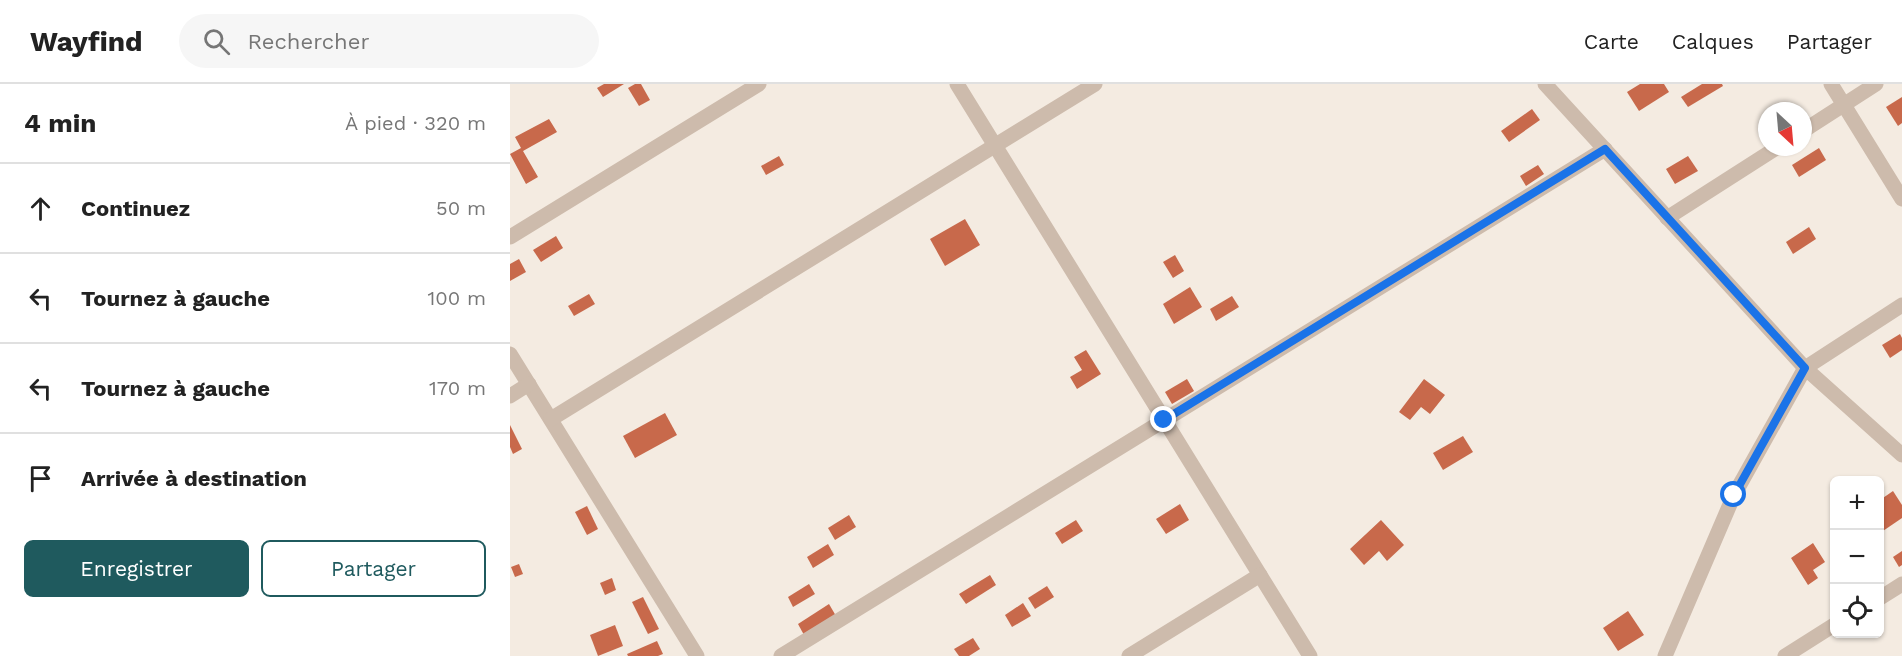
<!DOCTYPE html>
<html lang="fr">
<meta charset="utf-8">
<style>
:root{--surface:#fff;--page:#f6f6f6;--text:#222;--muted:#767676;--line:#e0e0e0;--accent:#1f5a5e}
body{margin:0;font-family:"Work Sans",sans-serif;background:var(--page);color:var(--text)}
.controls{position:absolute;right:18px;bottom:18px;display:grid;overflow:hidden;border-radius:9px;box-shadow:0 2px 4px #0004}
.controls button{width:54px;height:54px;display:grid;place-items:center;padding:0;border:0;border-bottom:2px solid var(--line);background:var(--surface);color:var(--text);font:30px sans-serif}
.compass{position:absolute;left:1248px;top:18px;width:54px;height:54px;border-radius:50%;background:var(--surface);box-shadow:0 2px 4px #0004;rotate:154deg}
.stop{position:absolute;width:18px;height:18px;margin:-14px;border:4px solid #1a73e8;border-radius:50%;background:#fff}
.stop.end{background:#1a73e8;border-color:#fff;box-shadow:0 2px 6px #0008}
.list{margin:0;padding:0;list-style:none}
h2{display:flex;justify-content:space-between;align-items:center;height:78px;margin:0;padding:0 24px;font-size:26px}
h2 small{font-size:20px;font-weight:400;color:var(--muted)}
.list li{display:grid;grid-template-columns:39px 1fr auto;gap:18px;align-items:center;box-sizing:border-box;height:90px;padding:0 24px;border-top:2px solid var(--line)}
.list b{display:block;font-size:22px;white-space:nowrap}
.list em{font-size:20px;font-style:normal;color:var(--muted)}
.actions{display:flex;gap:12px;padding:18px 24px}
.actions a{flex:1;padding:14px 0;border:2px solid var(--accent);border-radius:9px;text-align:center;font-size:21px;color:var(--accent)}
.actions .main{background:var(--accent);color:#fff}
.icon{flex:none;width:33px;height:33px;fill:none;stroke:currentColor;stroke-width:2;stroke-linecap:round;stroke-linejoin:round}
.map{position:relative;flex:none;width:1392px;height:572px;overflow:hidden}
header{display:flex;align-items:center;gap:36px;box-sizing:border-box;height:84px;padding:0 30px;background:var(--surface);border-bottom:2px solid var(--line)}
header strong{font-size:28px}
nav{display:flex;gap:33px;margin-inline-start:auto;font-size:21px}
.search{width:420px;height:54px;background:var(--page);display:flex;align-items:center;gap:15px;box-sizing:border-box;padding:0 21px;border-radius:33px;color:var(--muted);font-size:22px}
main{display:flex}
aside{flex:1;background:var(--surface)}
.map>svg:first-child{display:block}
.building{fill:#c8694b}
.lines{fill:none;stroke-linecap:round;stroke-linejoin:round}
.minor{stroke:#cdbbac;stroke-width:15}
.route{stroke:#1a73e8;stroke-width:8}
</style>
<header>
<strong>Wayfind</strong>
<div class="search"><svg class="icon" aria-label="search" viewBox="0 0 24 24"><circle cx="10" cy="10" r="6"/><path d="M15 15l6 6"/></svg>Rechercher</div>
<nav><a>Carte</a><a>Calques</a><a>Partager</a></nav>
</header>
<main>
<aside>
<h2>4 min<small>À pied · 320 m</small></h2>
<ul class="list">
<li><svg class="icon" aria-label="ahead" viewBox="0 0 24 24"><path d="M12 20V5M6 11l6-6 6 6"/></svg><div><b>Continuez</b></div><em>50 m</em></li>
<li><svg class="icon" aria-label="left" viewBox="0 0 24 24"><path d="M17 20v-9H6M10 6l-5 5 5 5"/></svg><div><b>Tournez à gauche</b></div><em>100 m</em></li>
<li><svg class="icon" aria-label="left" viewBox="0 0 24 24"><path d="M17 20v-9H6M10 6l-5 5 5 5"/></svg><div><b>Tournez à gauche</b></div><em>170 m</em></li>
<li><svg class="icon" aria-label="arrive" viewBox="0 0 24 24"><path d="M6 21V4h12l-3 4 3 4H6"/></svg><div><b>Arrivée à destination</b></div></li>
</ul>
<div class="actions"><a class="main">Enregistrer</a><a>Partager</a></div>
</aside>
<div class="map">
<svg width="1392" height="572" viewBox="0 0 1392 572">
<rect width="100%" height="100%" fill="#f4ebe1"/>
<g class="building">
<polygon points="94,0 114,0 93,13 87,4"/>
<polygon points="125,0 131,0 140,16 129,22 118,4"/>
<polygon points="1130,0 1154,0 1159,8 1129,27 1117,8"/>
<polygon points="1192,0 1212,0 1213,2 1178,23 1171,13"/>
<polygon points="1392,13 1392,39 1388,42 1376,23"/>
<polygon points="1022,25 1030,36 999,58 991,47"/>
<polygon points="39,35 47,48 13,67 28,93 16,100 0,70 11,64 5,53"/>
<polygon points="1309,64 1316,76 1289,93 1282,81"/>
<polygon points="269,72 274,81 256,91 251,82"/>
<polygon points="1178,72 1188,87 1165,100 1156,85"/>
<polygon points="1028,81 1034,90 1016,102 1010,92"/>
<polygon points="455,135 470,161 435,182 420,155"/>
<polygon points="1299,143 1306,155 1283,170 1276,158"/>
<polygon points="46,152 53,164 31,178 23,166"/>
<polygon points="665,171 674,187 663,194 653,178"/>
<polygon points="9,175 16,188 0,197 0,180"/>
<polygon points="680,203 692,223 664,240 653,220"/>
<polygon points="79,210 85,220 64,232 58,222"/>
<polygon points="722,212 729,223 706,237 700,225"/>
<polygon points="1390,250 1392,254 1392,266 1380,274 1372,261"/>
<polygon points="576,266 591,290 567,305 560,293 572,286 564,273"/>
<polygon points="677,295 684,307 662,320 655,308"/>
<polygon points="914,295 935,311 920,330 911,323 900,336 889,328"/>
<polygon points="155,329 167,351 125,374 113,352"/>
<polygon points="0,341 12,365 3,370 0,363"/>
<polygon points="953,352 963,368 933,386 923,369"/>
<polygon points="1383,407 1392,421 1392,434 1370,449 1370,416"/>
<polygon points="670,420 679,436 656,450 646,435"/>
<polygon points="77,422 88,445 77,451 65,428"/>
<polygon points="339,431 346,443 325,456 318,444"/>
<polygon points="566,436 573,447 552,460 545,449"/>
<polygon points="871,436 894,461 877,477 869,467 854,481 840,465"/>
<polygon points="1303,459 1315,478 1303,486 1308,494 1298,501 1281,474"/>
<polygon points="318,460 324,471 303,484 297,473"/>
<polygon points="1392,467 1392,481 1389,483 1383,473"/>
<polygon points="9,480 13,490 5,493 1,483"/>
<polygon points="480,491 486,501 456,520 449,510"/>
<polygon points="102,494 106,506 95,511 90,499"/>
<polygon points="299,500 305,510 283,523 278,513"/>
<polygon points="537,502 544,513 525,525 518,514"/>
<polygon points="133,513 149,545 138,550 122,518"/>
<polygon points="513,519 521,532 502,543 495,531"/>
<polygon points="319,520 326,532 294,551 288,540"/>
<polygon points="1118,527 1134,551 1108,567 1093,544"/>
<polygon points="105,541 113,562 88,572 80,551"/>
<polygon points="463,554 470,565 459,572 449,572 444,565"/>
<polygon points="147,557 153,570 148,572 118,572 117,570"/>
</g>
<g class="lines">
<g class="minor">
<polyline points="447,0 800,572"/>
<polyline points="1035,0 1295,284 1392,371"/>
<polyline points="1321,0 1392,115"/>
<polyline points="1293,47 1366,0"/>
<polyline points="1157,134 1268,63"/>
<polyline points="0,153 249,0"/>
<polyline points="0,270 187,572"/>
<polyline points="0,312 19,300"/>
<polyline points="41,335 585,0"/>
<polyline points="1370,514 1392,500"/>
<polyline points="271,572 1095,65"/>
<polyline points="619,572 750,491"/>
<polyline points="1155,572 1224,411 1295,284 1392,221"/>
<polyline points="1275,572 1324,541"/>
</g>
</g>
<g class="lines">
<polyline class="route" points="654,336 1095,65 1295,284 1224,411"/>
</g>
</svg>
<div class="controls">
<button>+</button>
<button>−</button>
<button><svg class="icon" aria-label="locate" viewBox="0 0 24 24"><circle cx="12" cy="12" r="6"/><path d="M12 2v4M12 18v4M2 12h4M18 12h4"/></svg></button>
</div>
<svg class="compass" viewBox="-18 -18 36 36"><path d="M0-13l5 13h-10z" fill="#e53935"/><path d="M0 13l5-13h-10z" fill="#767676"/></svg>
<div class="stop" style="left:1224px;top:411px"></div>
<div class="stop end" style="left:654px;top:336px"></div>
</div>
</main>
